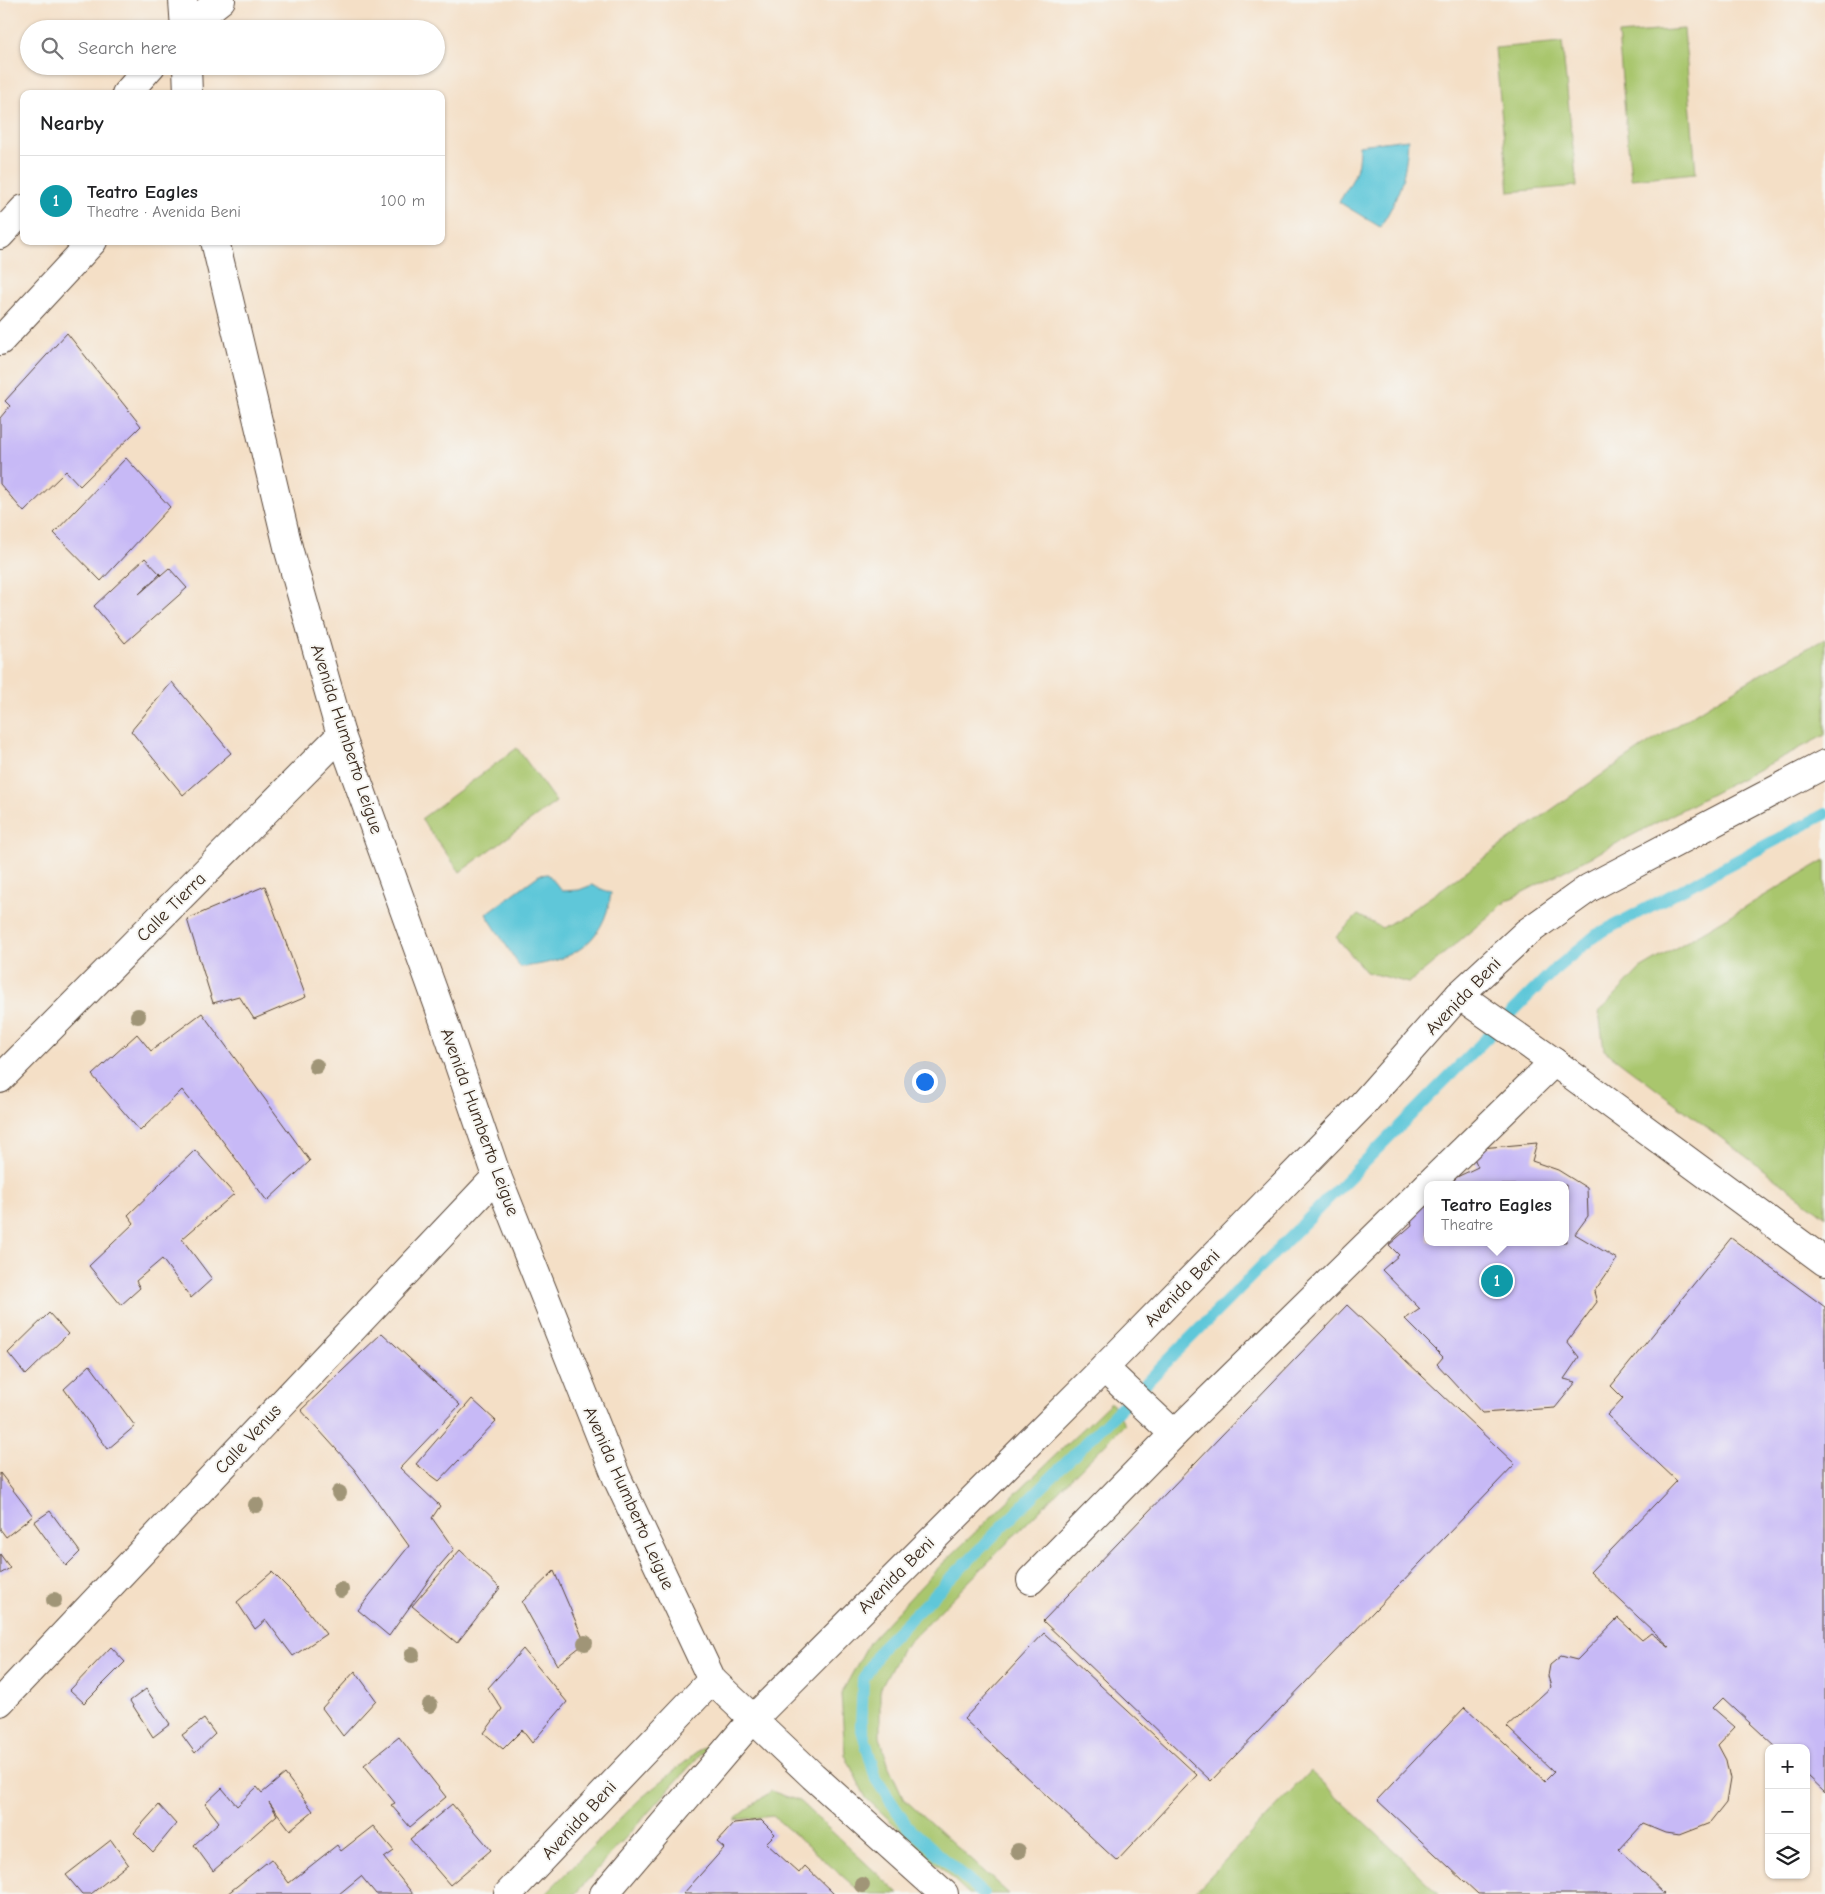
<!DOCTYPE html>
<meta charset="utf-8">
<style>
:root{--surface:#fff;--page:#f6f6f6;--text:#202124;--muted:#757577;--line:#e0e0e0;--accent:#d1495b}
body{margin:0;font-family:"Comic Neue",sans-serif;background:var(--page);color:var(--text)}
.controls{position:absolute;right:15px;bottom:15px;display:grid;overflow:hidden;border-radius:10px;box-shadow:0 1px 4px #0004}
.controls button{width:45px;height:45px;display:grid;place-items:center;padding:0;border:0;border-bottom:1px solid var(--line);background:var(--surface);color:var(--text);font:25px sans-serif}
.you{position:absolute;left:924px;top:1081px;width:18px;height:18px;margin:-12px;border:4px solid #fff;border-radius:50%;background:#1a73e8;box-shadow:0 0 0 8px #1a73e833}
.badge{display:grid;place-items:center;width:32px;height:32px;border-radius:50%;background:var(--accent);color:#fff;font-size:16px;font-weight:700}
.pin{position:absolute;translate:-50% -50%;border:2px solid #fff;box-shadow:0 1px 5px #0006}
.popup{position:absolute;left:1424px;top:1181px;width:145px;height:65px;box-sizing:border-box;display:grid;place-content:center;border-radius:10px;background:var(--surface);filter:drop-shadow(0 1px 4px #0005);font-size:16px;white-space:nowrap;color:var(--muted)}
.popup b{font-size:19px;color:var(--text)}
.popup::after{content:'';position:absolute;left:50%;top:100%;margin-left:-10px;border:10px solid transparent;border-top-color:var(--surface)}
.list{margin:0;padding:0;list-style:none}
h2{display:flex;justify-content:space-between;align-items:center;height:65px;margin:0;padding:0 20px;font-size:21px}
h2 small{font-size:16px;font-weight:400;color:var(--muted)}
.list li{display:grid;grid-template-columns:32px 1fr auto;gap:15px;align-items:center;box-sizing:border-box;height:90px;padding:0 20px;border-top:1px solid var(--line)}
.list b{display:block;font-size:19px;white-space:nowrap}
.list p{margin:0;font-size:16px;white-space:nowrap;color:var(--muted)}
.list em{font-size:16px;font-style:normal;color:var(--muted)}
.icon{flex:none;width:28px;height:28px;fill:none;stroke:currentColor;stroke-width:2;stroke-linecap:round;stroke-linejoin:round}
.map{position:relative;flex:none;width:1825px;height:1894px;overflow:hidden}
.search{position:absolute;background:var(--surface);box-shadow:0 1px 4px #0004;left:20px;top:20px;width:425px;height:55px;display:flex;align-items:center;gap:12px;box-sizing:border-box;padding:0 18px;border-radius:28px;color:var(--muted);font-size:19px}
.panel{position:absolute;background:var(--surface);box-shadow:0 1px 4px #0004;left:20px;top:90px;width:425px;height:155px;border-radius:10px}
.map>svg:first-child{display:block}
.green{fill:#a9c66d;stroke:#727846}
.water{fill:#5ec7d9;stroke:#4c787c}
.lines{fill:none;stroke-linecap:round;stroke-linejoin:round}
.stream{stroke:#5ec7d9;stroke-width:12}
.building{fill:#c7b9f6}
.minor-casing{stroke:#574537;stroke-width:30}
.minor{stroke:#fff;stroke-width:28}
.tree{fill:#a09577}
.labels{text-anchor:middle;stroke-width:4;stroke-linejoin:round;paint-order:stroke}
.street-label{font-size:18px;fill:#3b2a1e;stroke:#f6f6f2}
</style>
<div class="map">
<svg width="1825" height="1894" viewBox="0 0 1825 1894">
<rect width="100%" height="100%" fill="#f6f6f2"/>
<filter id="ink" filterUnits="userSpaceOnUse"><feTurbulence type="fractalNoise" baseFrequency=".02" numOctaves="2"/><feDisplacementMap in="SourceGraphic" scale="10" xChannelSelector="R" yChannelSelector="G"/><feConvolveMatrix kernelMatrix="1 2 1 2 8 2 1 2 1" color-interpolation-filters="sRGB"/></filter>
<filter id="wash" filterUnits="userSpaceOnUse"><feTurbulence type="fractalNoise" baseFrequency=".0096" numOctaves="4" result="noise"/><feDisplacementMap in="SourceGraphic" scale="20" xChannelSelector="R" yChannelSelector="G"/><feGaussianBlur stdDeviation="1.12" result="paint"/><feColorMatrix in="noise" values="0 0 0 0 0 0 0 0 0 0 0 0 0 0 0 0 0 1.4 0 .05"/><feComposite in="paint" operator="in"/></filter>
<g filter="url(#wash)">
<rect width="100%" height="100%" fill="#f4dfc6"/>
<g class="green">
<polygon points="1684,29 1696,173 1631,179 1618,34"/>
<polygon points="1562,42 1577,186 1509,192 1495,48"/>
<path d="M 1825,639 L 1825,735 L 1508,900 L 1409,983 L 1366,972 L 1336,937 L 1358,915 L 1382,928 C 1426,903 1465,871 1506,842 C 1608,769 1713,697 1825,639 Z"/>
<polygon points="517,748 556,802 460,872 421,819"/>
<polygon points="1825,860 1825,1216 1604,1050 1599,1012 1640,969"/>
<polygon points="1111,1402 1125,1424 901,1650 880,1690 880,1737 889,1767 904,1799 1009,1894 969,1894 866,1798 845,1755 841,1694 870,1641 938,1568"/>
<polygon points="718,1735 575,1894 545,1894 640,1799"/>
<polygon points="1310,1771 1440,1894 1193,1894"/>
<polygon points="771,1791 799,1801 899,1894 863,1894 773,1816 734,1820"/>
</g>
<g class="water">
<path d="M 1408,139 C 1406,175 1400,196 1380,227 L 1339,202 C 1353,179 1359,173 1359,145 Z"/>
<path d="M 548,874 L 562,891 L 579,890 L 592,885 L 611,893 C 604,946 568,963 520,967 L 486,914 L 539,875 Z"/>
</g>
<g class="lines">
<g class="stream">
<polyline points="1141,1388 1552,972 1596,935 1825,814"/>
<polyline points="983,1894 907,1826 876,1779 861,1726 863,1680 882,1647 1126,1403"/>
</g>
</g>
<g id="blocks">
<g class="building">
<polygon points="67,333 141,426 80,486 66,471 24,512 0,484 0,418 10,406 5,401"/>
<polygon points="126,458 170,507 101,581 54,533"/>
<polygon points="145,558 160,574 139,594 169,568 187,588 125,643 94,606"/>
<polygon points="172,682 231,753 183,795 131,731"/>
<polygon points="265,886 306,997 254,1019 239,996 213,1003 187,919"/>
<polygon points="202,1013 310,1161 267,1201 213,1128 182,1090 140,1131 92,1075 137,1034 151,1051"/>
<polygon points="1537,1143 1532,1161 1558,1170 1587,1188 1588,1216 1575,1234 1617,1259 1594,1292 1597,1302 1567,1342 1579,1357 1564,1379 1576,1382 1555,1408 1482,1413 1437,1364 1443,1357 1405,1319 1420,1309 1382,1270 1399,1255 1389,1245 1412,1225 1408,1204 1428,1192 1428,1242 1566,1242 1566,1185 1440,1185 1478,1167 1470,1149"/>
<polygon points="195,1150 234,1194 182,1239 212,1279 191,1298 162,1259 136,1281 140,1288 121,1305 89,1266 134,1223 128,1215"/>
<polygon points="1731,1238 1825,1307 1825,1793 1806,1775 1806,1748 1777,1748 1723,1698 1713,1708 1735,1727 1718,1745 1726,1760 1730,1779 1726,1803 1710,1823 1679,1835 1665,1833 1643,1824 1619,1850 1665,1894 1478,1894 1377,1800 1465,1707 1545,1781 1554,1772 1507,1727 1551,1687 1548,1676 1550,1665 1561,1656 1577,1660 1618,1618 1642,1640 1651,1633 1670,1647 1590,1572 1677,1481 1607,1415 1623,1398 1611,1386"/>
<polygon points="1347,1305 1515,1464 1211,1781 1043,1621"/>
<polygon points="49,1313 68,1334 26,1375 8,1353"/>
<polygon points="382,1333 460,1405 400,1468 440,1506 432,1518 454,1549 435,1571 389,1636 358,1610 409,1546 354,1469 301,1410"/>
<polygon points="90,1365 135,1426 108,1449 64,1389"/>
<polygon points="472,1399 496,1421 439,1481 416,1464"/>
<polygon points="0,1473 33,1516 6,1537 0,1529"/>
<polygon points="50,1511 80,1552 66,1566 34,1522"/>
<polygon points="460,1550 500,1588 457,1643 412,1606"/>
<polygon points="0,1554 10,1568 0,1574"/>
<polygon points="554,1571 585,1643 557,1665 522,1602"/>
<polygon points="272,1572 297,1597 326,1634 293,1656 266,1620 255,1629 237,1602"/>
<polygon points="1044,1633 1197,1775 1117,1861 964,1719"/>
<polygon points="111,1647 125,1662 84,1703 70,1690"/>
<polygon points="523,1649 567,1702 532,1743 522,1730 503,1749 484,1733 502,1709 488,1688"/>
<polygon points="355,1671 376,1700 343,1736 322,1708"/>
<polygon points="146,1689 170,1724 153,1737 130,1701"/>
<polygon points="204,1719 215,1734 195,1753 182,1735"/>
<polygon points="399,1737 446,1797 410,1827 391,1805 395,1803 364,1765"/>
<polygon points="285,1774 313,1811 290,1830 269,1802 277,1815 213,1871 194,1845 219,1822 205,1804 222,1788 237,1806 257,1787 262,1793"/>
<polygon points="452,1804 491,1850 450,1885 410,1839"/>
<polygon points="159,1805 176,1824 153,1852 134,1833"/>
<polygon points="761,1820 775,1834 766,1843 799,1873 805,1866 834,1894 683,1894 724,1848 717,1842 734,1823"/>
<polygon points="373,1826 394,1851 384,1858 413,1894 376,1894 361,1876 339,1894 227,1894 271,1859 289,1883 337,1845 341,1851"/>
<polygon points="111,1840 128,1864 91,1894 82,1894 66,1875"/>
</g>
</g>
</g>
<g filter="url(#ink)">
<use href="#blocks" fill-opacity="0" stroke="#574537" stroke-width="1"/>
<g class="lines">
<g class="minor-casing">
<g id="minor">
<polyline points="183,0 185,29"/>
<polyline points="184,29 221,0"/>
<polyline points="187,66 188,94"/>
<polyline points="126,94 151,66"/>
<polyline points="0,235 24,209"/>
<polyline points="215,241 289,551 341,735 438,1004 497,1176 617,1478 712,1680 813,1776 944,1894"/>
<polyline points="0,341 93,241"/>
<polyline points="1459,995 1554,1062 1825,1262"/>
<polyline points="0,1079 341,735"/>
<polyline points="1428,1185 1554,1062"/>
<polyline points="1104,1368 1174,1434"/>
<polyline points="1031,1580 1174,1434 1428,1185"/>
<polyline points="0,1702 497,1176"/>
<polyline points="508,1894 712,1680"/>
<polyline points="604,1894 752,1720 1104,1368 1361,1106 1459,995 1526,933 1589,888 1825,764"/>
</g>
</g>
<use href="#minor" class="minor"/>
</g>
<g class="tree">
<circle cx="138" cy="1016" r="8"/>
<circle cx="316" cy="1066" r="8"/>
<circle cx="339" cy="1493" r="8"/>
<circle cx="256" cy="1505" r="8"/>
<circle cx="341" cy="1590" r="8"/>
<circle cx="54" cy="1600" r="8"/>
<circle cx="585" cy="1643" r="8"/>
<circle cx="412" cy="1655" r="8"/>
<circle cx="430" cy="1705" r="8"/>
<circle cx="1018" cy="1851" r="8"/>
<circle cx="862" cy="1885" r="8"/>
</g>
</g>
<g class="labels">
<g class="street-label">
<text transform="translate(347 739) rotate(72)" y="6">Avenida Humberto Leigue</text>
<text transform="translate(171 907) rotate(-45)" y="6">Calle Tierra</text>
<text transform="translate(1463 996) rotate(-46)" y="6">Avenida Beni</text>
<text transform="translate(480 1122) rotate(70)" y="6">Avenida Humberto Leigue</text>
<text transform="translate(1182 1288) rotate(-46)" y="6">Avenida Beni</text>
<text transform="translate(248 1439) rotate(-47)" y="6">Calle Venus</text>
<text transform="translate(629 1498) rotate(66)" y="6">Avenida Humberto Leigue</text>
<text transform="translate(896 1575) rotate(-45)" y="6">Avenida Beni</text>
<text transform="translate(579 1820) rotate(-47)" y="6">Avenida Beni</text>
</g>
</g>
</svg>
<div class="controls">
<button>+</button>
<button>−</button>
<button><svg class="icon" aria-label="layers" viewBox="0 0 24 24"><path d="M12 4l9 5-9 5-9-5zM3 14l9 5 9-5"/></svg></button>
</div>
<div class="you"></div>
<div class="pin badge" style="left:1497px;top:1281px;background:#0f9aa8">1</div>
<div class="popup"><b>Teatro Eagles</b>Theatre</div>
<div class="search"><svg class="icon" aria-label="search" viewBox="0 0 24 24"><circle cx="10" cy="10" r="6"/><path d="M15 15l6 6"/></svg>Search here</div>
<section class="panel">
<h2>Nearby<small></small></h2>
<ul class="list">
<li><span class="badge" style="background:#0f9aa8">1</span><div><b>Teatro Eagles</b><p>Theatre · Avenida Beni</p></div><em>100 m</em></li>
</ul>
</section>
</div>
